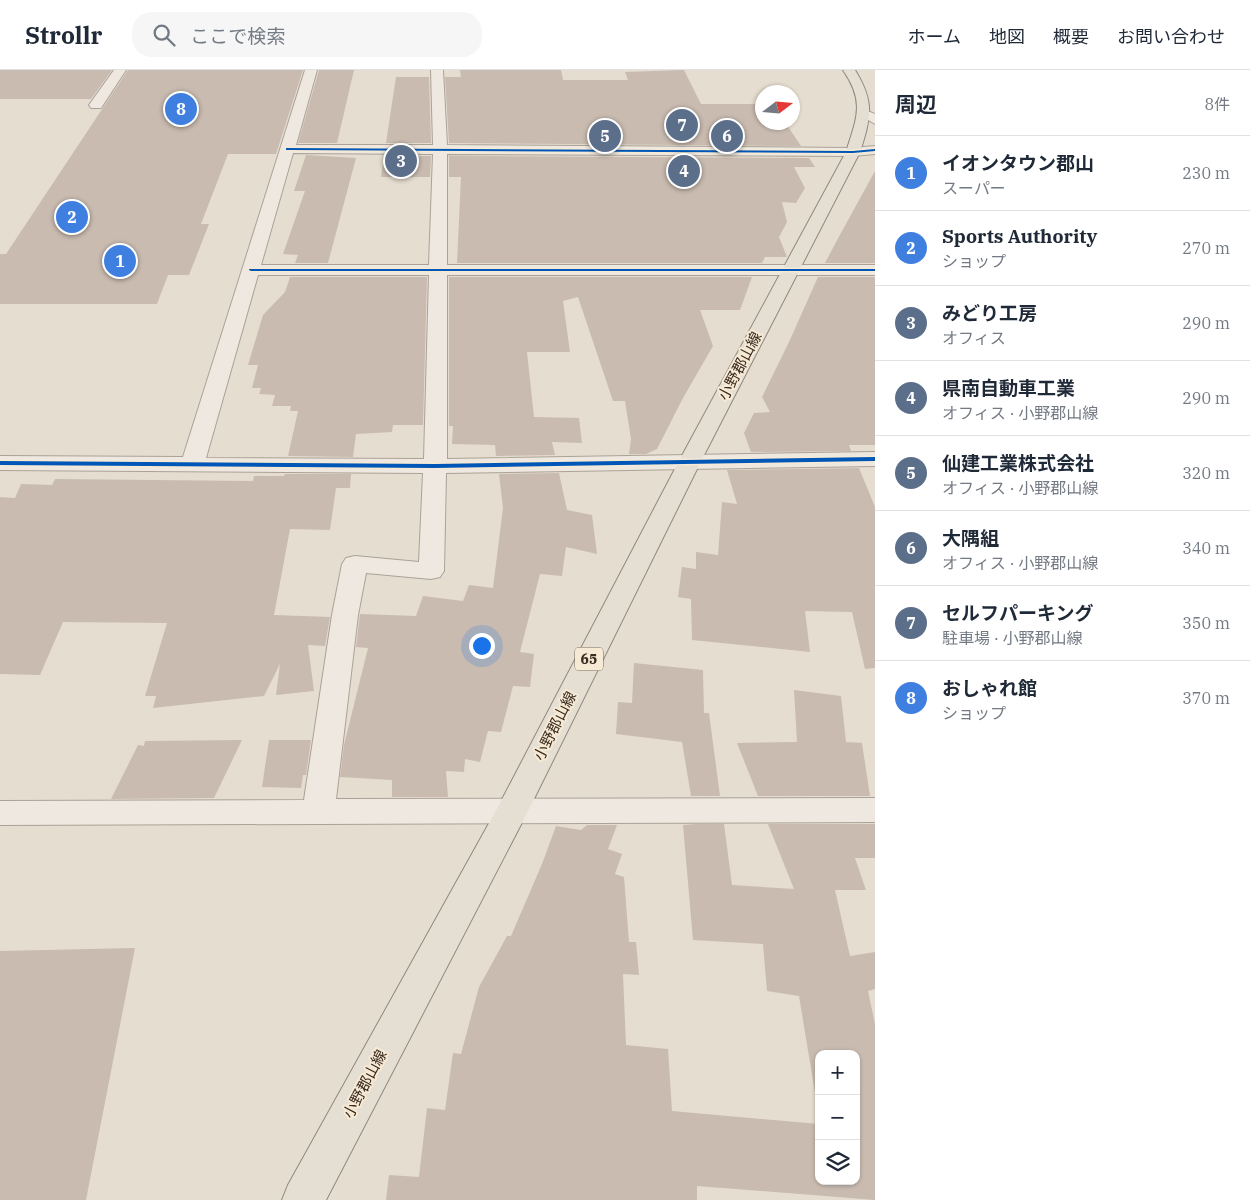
<!DOCTYPE html>
<html lang="ja">
<meta charset="utf-8">
<style>
:root{--surface:#fff;--page:#f6f6f7;--text:#1f2937;--muted:#747a83;--line:#e0e1e3;--accent:#2563eb}
body{margin:0;font-family:"IBM Plex Serif","Noto Sans JP",serif;background:var(--page);color:var(--text)}
.controls{position:absolute;right:15px;bottom:15px;display:grid;overflow:hidden;border-radius:10px;box-shadow:0 1px 4px #0004}
.controls button{width:45px;height:45px;display:grid;place-items:center;padding:0;border:0;border-bottom:1px solid var(--line);background:var(--surface);color:var(--text);font:25px sans-serif}
.compass{position:absolute;left:755px;top:15px;width:45px;height:45px;border-radius:50%;background:var(--surface);box-shadow:0 1px 4px #0004;rotate:74deg}
.you{position:absolute;left:481px;top:575px;width:18px;height:18px;margin:-12px;border:4px solid #fff;border-radius:50%;background:#1a73e8;box-shadow:0 0 0 8px #1a73e833}
.badge{display:grid;place-items:center;width:32px;height:32px;border-radius:50%;background:var(--accent);color:#fff;font-size:16px;font-weight:700}
.pin{position:absolute;translate:-50% -50%;border:2px solid #fff;box-shadow:0 1px 5px #0006}
.list{margin:0;padding:0;list-style:none}
h2{display:flex;justify-content:space-between;align-items:center;height:65px;margin:0;padding:0 20px;font-size:21px}
h2 small{font-size:16px;font-weight:400;color:var(--muted)}
.list li{display:grid;grid-template-columns:32px 1fr auto;gap:15px;align-items:center;box-sizing:border-box;height:75px;padding:0 20px;border-top:1px solid var(--line)}
.list b{display:block;font-size:19px;white-space:nowrap}
.list p{margin:0;font-size:16px;white-space:nowrap;color:var(--muted)}
.list em{font-size:16px;font-style:normal;color:var(--muted)}
.icon{flex:none;width:28px;height:28px;fill:none;stroke:currentColor;stroke-width:2;stroke-linecap:round;stroke-linejoin:round}
.map{position:relative;flex:none;width:875px;height:1130px;overflow:hidden}
header{display:flex;align-items:center;gap:30px;box-sizing:border-box;height:70px;padding:0 25px;background:var(--surface);border-bottom:1px solid var(--line)}
header strong{font-size:24px}
nav{display:flex;gap:28px;margin-inline-start:auto;font-size:18px}
.search{width:350px;height:45px;background:var(--page);display:flex;align-items:center;gap:12px;box-sizing:border-box;padding:0 18px;border-radius:20px;color:var(--muted);font-size:19px}
main{display:flex}
aside{flex:1;background:var(--surface)}
.map>svg:first-child{display:block}
.building{fill:#c9bbb0}
.lines{fill:none;stroke-linecap:round;stroke-linejoin:round}
.minor-casing{stroke:#aba297;stroke-width:2}
.major-casing{stroke:#90887e;stroke-width:2}
.minor{fill:#eee8e0;fill-rule:evenodd}
.major{fill:#e5ded2;fill-rule:evenodd}
.cycleway-casing{stroke:#f6ead5;stroke-width:3}
.cycleway{fill:#0057b8;fill-rule:evenodd}
.labels{text-anchor:middle;stroke-width:4;stroke-linejoin:round;paint-order:stroke}
.shield{fill:#f6ead5;stroke:#726456;stroke-width:1}
.shield-label{font-size:14px;font-weight:bold;fill:#3a2a1f}
.street-label{font-size:15px;fill:#3a2a1f;stroke:#f6ead5}
</style>
<header>
<strong>Strollr</strong>
<div class="search"><svg class="icon" aria-label="search" viewBox="0 0 24 24"><circle cx="10" cy="10" r="6"/><path d="M15 15l6 6"/></svg>ここで検索</div>
<nav><a>ホーム</a><a>地図</a><a>概要</a><a>お問い合わせ</a></nav>
</header>
<main>
<div class="map">
<svg width="875" height="1130" viewBox="0 0 875 1130">
<rect width="100%" height="100%" fill="#e5ddcf"/>
<g class="building">
<polygon points="0,0 112,0 91,29 0,29"/>
<polygon points="128,0 303,0 276,84 228,84 201,154 209,154 189,205 168,205 157,234 0,234 0,184 6,184"/>
<polygon points="319,0 354,0 337,73 298,73"/>
<polygon points="460,0 561,0 563,10 628,10 625,2 684,0 701,34 762,34 762,52 785,52 801,76 449,73 445,7 461,7"/>
<polygon points="396,7 429,7 431,73 386,73"/>
<polygon points="306,85 356,88 328,193 295,193 298,185 283,184 305,121 294,121"/>
<polygon points="384,86 431,86 430,107 381,107"/>
<polygon points="449,86 809,88 815,97 794,97 805,118 796,133 782,132 787,152 779,167 787,187 765,187 762,193 457,193 461,107 449,107"/>
<polygon points="875,101 875,193 825,193 835,174"/>
<polygon points="290,207 427,207 423,355 393,355 392,362 356,364 353,387 288,386 298,341 290,341 291,336 272,336 275,325 259,324 261,318 252,318 258,295 248,295 263,245 285,222"/>
<polygon points="449,207 752,207 740,240 700,240 713,276 683,328 657,379 646,384 629,384 631,369 625,331 613,331 578,227 563,231 570,282 527,282 534,347 579,348 582,373 552,372 555,385 496,386 495,375 452,374 453,356 449,356"/>
<polygon points="818,207 875,207 875,375 849,375 851,381 751,382 744,363 754,343 770,342 762,327 789,272"/>
<polygon points="859,398 875,437 875,598 865,599 852,542 805,541 810,582 692,570 691,529 678,527 682,497 696,499 696,482 718,485 722,432 737,434 727,400"/>
<polygon points="559,403 567,440 592,445 597,484 566,477 562,506 540,504 520,582 534,584 530,617 513,616 501,662 488,661 480,692 465,689 464,702 446,701 448,727 392,727 392,710 340,707 344,675 368,578 356,577 360,544 416,546 423,526 463,531 469,515 493,518 503,438 499,404"/>
<polygon points="285,404 351,404 350,418 336,418 330,460 290,459 274,545 330,547 325,576 308,575 314,621 276,625 280,594 264,626 153,638 156,626 145,626 167,553 63,552 40,605 0,604 0,427 15,428 21,414 52,415 55,409 253,411 254,406 284,406"/>
<polygon points="634,593 703,600 704,643 709,643 720,726 691,726 682,672 616,664 618,632 632,633"/>
<polygon points="794,620 841,626 846,672 862,673 870,726 758,726 737,673 797,672"/>
<polygon points="242,670 214,728 111,729 138,675 144,676 145,671"/>
<polygon points="269,670 311,670 306,705 303,705 301,718 262,717"/>
<polygon points="696,754 724,754 732,815 794,819 768,754 875,754 875,788 855,788 866,820 835,820 850,886 875,882 875,919 868,921 875,954 875,1130 697,1116 697,1130 386,1130 389,1105 419,1107 427,1038 445,1040 453,983 461,984 479,917 507,866 511,866 542,794 556,756 581,760 587,755 617,755 608,779 622,784 615,804 624,807 629,872 636,872 639,905 623,904 626,975 668,979 672,1041 819,1054 819,1111 856,1111 856,984 819,984 819,1047 799,926 767,921 763,874 693,870 683,755"/>
<polygon points="135,878 86,1130 0,1130 0,881"/>
</g>
<g class="lines">
<g class="minor-casing">
<g id="minor">
<polygon points="114,0 126,0 101,38 91,38 89,35"/>
<path d="M 305,0 L 317,0 L 296,75 L 433,75 L 431,0 L 443,0 L 447,75 L 853,78 L 875,76 L 875,84 L 853,86 L 447,84 L 447,195 L 875,195 L 875,205 L 447,205 L 447,389 L 875,382 L 875,396 L 446,403 L 444,501 L 440,507 L 431,509 L 366,503 L 358,545 L 336,729 L 875,728 L 875,752 L 0,755 L 0,731 L 304,730 L 332,545 L 342,494 L 346,488 L 355,486 L 419,492 L 423,403 L 0,400 L 0,386 L 183,387 ZM 293,83 L 433,84 L 429,195 L 261,195 ZM 258,205 L 429,205 L 424,389 L 206,388 Z"/>
<polygon points="865,40 875,44 875,54 858,44"/>
</g>
</g>
<g class="major-casing">
<path id="major" d="M 843,0 L 855,0 C 875,32 871,47 860,82 L 700,393 L 528,741 L 326,1130 L 282,1130 L 288,1115 L 498,737 L 678,393 L 846,82 C 857,47 865,32 843,0 Z"/>
</g>
<use href="#minor" class="minor"/>
<use href="#major" class="major"/>
<g class="cycleway-casing">
<g id="cycleway">
<polygon points="286,78 853,81 875,79 875,81 853,83 287,80 286,80"/>
<polygon points="249,199 875,199 875,201 251,201 249,200"/>
<polygon points="875,387 875,391 435,398 0,395 0,391 435,394"/>
</g>
</g>
<use href="#cycleway" class="cycleway"/>
</g>
<g class="labels">
<rect class="shield" x="575" y="577.5" width="28" height="23" rx="4"/>
<g class="shield-label">
<text x="589" y="594">65</text>
</g>
<g class="street-label">
<text transform="translate(740 296) rotate(-62)" y="5">小野郡山線</text>
<text transform="translate(555 656) rotate(-63)" y="5">小野郡山線</text>
<text transform="translate(365 1014) rotate(-62)" y="5">小野郡山線</text>
</g>
</g>
</svg>
<div class="controls">
<button>+</button>
<button>−</button>
<button><svg class="icon" aria-label="layers" viewBox="0 0 24 24"><path d="M12 4l9 5-9 5-9-5zM3 14l9 5 9-5"/></svg></button>
</div>
<svg class="compass" viewBox="-18 -18 36 36"><path d="M0-13l5 13h-10z" fill="#e53935"/><path d="M0 13l5-13h-10z" fill="#747a83"/></svg>
<div class="you"></div>
<div class="pin badge" style="left:120px;top:191px;background:#3f7fe0">1</div>
<div class="pin badge" style="left:72px;top:147px;background:#3f7fe0">2</div>
<div class="pin badge" style="left:401px;top:91px;background:#5c6f8a">3</div>
<div class="pin badge" style="left:684px;top:101px;background:#5c6f8a">4</div>
<div class="pin badge" style="left:605px;top:66px;background:#5c6f8a">5</div>
<div class="pin badge" style="left:727px;top:66px;background:#5c6f8a">6</div>
<div class="pin badge" style="left:682px;top:55px;background:#5c6f8a">7</div>
<div class="pin badge" style="left:181px;top:39px;background:#3f7fe0">8</div>
</div>
<aside>
<h2>周辺<small>8件</small></h2>
<ul class="list">
<li><span class="badge" style="background:#3f7fe0">1</span><div><b>イオンタウン郡山</b><p>スーパー</p></div><em>230 m</em></li>
<li><span class="badge" style="background:#3f7fe0">2</span><div><b>Sports Authority</b><p>ショップ</p></div><em>270 m</em></li>
<li><span class="badge" style="background:#5c6f8a">3</span><div><b>みどり工房</b><p>オフィス</p></div><em>290 m</em></li>
<li><span class="badge" style="background:#5c6f8a">4</span><div><b>県南自動車工業</b><p>オフィス · 小野郡山線</p></div><em>290 m</em></li>
<li><span class="badge" style="background:#5c6f8a">5</span><div><b>仙建工業株式会社</b><p>オフィス · 小野郡山線</p></div><em>320 m</em></li>
<li><span class="badge" style="background:#5c6f8a">6</span><div><b>大隅組</b><p>オフィス · 小野郡山線</p></div><em>340 m</em></li>
<li><span class="badge" style="background:#5c6f8a">7</span><div><b>セルフパーキング</b><p>駐車場 · 小野郡山線</p></div><em>350 m</em></li>
<li><span class="badge" style="background:#3f7fe0">8</span><div><b>おしゃれ館</b><p>ショップ</p></div><em>370 m</em></li>
</ul>
</aside>
</main>
